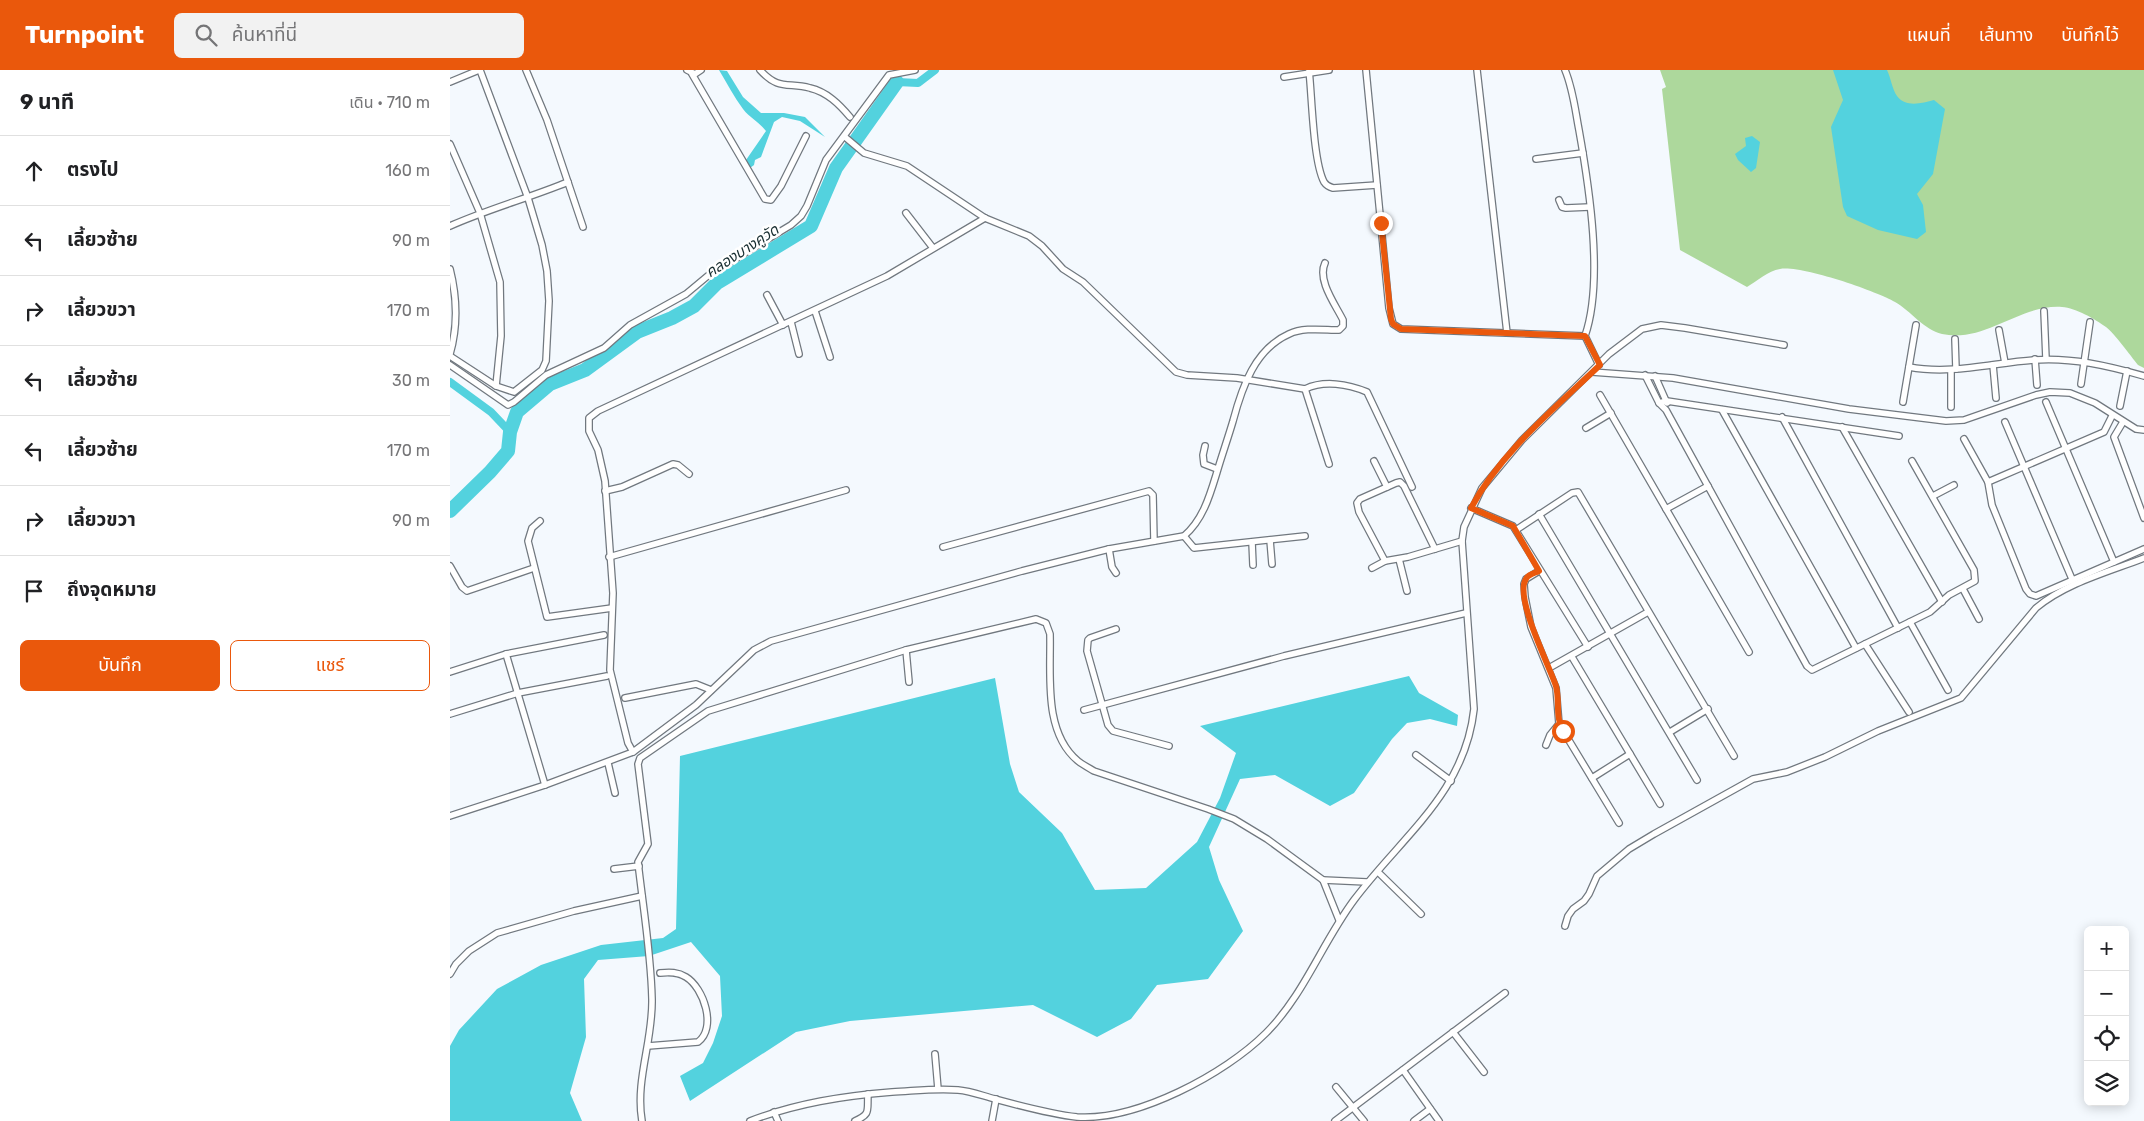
<!DOCTYPE html>
<html lang="th">
<meta charset="utf-8">
<style>
:root{--surface:#fff;--page:#f2f2f2;--text:#202124;--muted:#757577;--line:#e0e0e0;--accent:#ea580c}
body{margin:0;font-family:Rubik,"Noto Sans Thai",sans-serif;background:var(--page);color:var(--text)}
.controls{position:absolute;right:15px;bottom:15px;display:grid;overflow:hidden;border-radius:8px;box-shadow:0 2px 12px #0003}
.controls button{width:45px;height:45px;display:grid;place-items:center;padding:0;border:0;border-bottom:1px solid var(--line);background:var(--surface);color:var(--text);font:25px sans-serif}
.stop{position:absolute;width:15px;height:15px;margin:-11px;border:4px solid #ea580c;border-radius:50%;background:#fff}
.stop.end{background:#ea580c;border-color:#fff;box-shadow:0 1px 5px #0008}
.list{margin:0;padding:0;list-style:none}
h2{display:flex;justify-content:space-between;align-items:center;height:65px;margin:0;padding:0 20px;font-size:21px}
h2 small{font-size:16px;font-weight:400;color:var(--muted)}
.list li{display:grid;grid-template-columns:32px 1fr auto;gap:15px;align-items:center;box-sizing:border-box;height:70px;padding:0 20px;border-top:1px solid var(--line)}
.list b{display:block;font-size:19px;white-space:nowrap}
.list em{font-size:16px;font-style:normal;color:var(--muted)}
.actions{display:flex;gap:10px;padding:15px 20px}
.actions a{flex:1;padding:11px 0;border:1px solid var(--accent);border-radius:8px;text-align:center;font-size:18px;color:var(--accent)}
.actions .main{background:var(--accent);color:#fff}
.icon{flex:none;width:28px;height:28px;fill:none;stroke:currentColor;stroke-width:2;stroke-linecap:round;stroke-linejoin:round}
.map{position:relative;flex:none;width:1694px;height:1051px;overflow:hidden}
header{display:flex;align-items:center;gap:30px;box-sizing:border-box;height:70px;padding:0 25px;background:var(--accent);color:#fff}
header strong{font-size:24px}
nav{display:flex;gap:28px;margin-inline-start:auto;font-size:18px}
.search{width:350px;height:45px;background:var(--page);display:flex;align-items:center;gap:12px;box-sizing:border-box;padding:0 18px;border-radius:8px;color:var(--muted);font-size:19px}
main{display:flex}
aside{flex:1;background:var(--surface)}
.map>svg:first-child{display:block}
.green{fill:#add89c}
.water{fill:#53d2de}
.lines{fill:none;stroke-linecap:round;stroke-linejoin:round}
.canal{stroke:#53d2de;stroke-width:8}
.river{stroke:#53d2de;stroke-width:14}
.minor-casing{stroke:#71787f;stroke-width:8}
.minor{stroke:#fff;stroke-width:5.5}
.route{stroke:#ea580c;stroke-width:6}
.labels{text-anchor:middle;stroke-width:5;stroke-linejoin:round;paint-order:stroke}
.water-label{font-size:15px;font-style:italic;fill:#172d30;stroke:#fff}
</style>
<header>
<strong>Turnpoint</strong>
<div class="search"><svg class="icon" aria-label="search" viewBox="0 0 24 24"><circle cx="10" cy="10" r="6"/><path d="M15 15l6 6"/></svg>ค้นหาที่นี่</div>
<nav><a>แผนที่</a><a>เส้นทาง</a><a>บันทึกไว้</a></nav>
</header>
<main>
<aside>
<h2>9 นาที<small>เดิน · 710 m</small></h2>
<ul class="list">
<li><svg class="icon" aria-label="ahead" viewBox="0 0 24 24"><path d="M12 20V5M6 11l6-6 6 6"/></svg><div><b>ตรงไป</b></div><em>160 m</em></li>
<li><svg class="icon" aria-label="left" viewBox="0 0 24 24"><path d="M17 20v-9H6M10 6l-5 5 5 5"/></svg><div><b>เลี้ยวซ้าย</b></div><em>90 m</em></li>
<li><svg class="icon" aria-label="right" viewBox="0 0 24 24"><path d="M7 20v-9h11M14 6l5 5-5 5"/></svg><div><b>เลี้ยวขวา</b></div><em>170 m</em></li>
<li><svg class="icon" aria-label="left" viewBox="0 0 24 24"><path d="M17 20v-9H6M10 6l-5 5 5 5"/></svg><div><b>เลี้ยวซ้าย</b></div><em>30 m</em></li>
<li><svg class="icon" aria-label="left" viewBox="0 0 24 24"><path d="M17 20v-9H6M10 6l-5 5 5 5"/></svg><div><b>เลี้ยวซ้าย</b></div><em>170 m</em></li>
<li><svg class="icon" aria-label="right" viewBox="0 0 24 24"><path d="M7 20v-9h11M14 6l5 5-5 5"/></svg><div><b>เลี้ยวขวา</b></div><em>90 m</em></li>
<li><svg class="icon" aria-label="arrive" viewBox="0 0 24 24"><path d="M6 21V4h12l-3 4 3 4H6"/></svg><div><b>ถึงจุดหมาย</b></div></li>
</ul>
<div class="actions"><a class="main">บันทึก</a><a>แชร์</a></div>
</aside>
<div class="map">
<svg width="1694" height="1051" viewBox="0 0 1694 1051">
<rect width="100%" height="100%" fill="#f4f9fe"/>
<path class="green" d="M 1210,0 L 1694,0 L 1694,298 L 1688,295 C 1680,285 1665,264 1656,257 C 1645,249 1626,238 1612,237 C 1569,234 1536,273 1492,264 C 1474,260 1461,241 1445,232 C 1426,221 1351,195 1330,199 C 1318,201 1307,211 1297,217 L 1230,180 L 1212,19 L 1216,17 Z"/>
<g class="water">
<path d="M 269,0 L 277,1 L 293,27 L 311,43 L 334,43 L 355,47 L 375,67 L 350,51 L 332,47 L 324,52 L 311,87 L 305,90 L 304,95 L 300,98 L 296,90 L 316,61 C 309,52 300,48 293,39 C 284,27 277,13 269,0 Z"/>
<path d="M 1383,0 L 1437,0 C 1441,8 1442,19 1447,26 C 1456,38 1472,33 1484,30 L 1495,39 L 1483,104 L 1467,124 L 1473,135 L 1476,162 L 1467,169 L 1428,160 L 1397,146 L 1393,137 L 1381,57 L 1393,30 Z"/>
<polygon points="1302,66 1310,72 1306,98 1301,102 1288,90 1285,84 1296,76 1295,68"/>
<polygon points="959,606 969,623 1008,645 1007,656 980,649 957,653 942,669 904,723 880,736 825,705 790,709 759,777 769,810 793,861 758,909 707,915 681,949 647,967 583,935 400,951 346,962 240,1031 230,1006 253,993 263,973 272,946 270,906 241,872 199,886 148,890 134,909 136,967 120,1023 132,1051 0,1051 0,976 9,960 47,919 91,895 151,875 213,868 226,859 230,686 545,608 560,694 569,722 612,763 645,820 696,818 747,772 770,728 786,683 750,656"/>
</g>
<g class="lines">
<g class="canal">
<polyline points="447,12 468,13 485,0"/>
<polyline points="0,312 41,342 60,362"/>
</g>
<polyline class="river" points="0,441 40,402 58,381 60,362 67,342 100,314 135,300 187,262 222,248 244,236 267,213 361,156 386,98 447,12"/>
<g class="minor-casing">
<g id="minor">
<polyline points="76,0 97,50 133,157"/>
<polyline points="237,0 245,4 251,0"/>
<path d="M 310,0 C 329,21 338,12 360,18 C 377,22 389,34 400,47"/>
<path d="M 859,0 C 862,26 863,91 874,112 C 876,115 879,117 883,118 L 927,115"/>
<polyline points="916,0 939,238 943,254 951,259 1135,266"/>
<polyline points="1027,0 1057,263"/>
<path d="M 1115,0 C 1123,19 1125,39 1129,60 C 1139,116 1154,211 1135,266 L 1149,295"/>
<polyline points="242,4 315,129 321,130 331,116 356,66"/>
<polyline points="834,7 879,0"/>
<polyline points="0,12 29,0"/>
<path d="M 395,67 L 414,83 L 457,96 L 535,148 L 579,166 L 592,176 L 613,199 L 633,212 L 726,302 L 737,305 L 787,308 L 855,319 C 874,310 898,314 917,322 L 962,417"/>
<polyline points="0,74 30,143 50,212 51,266 46,316"/>
<polyline points="1086,89 1133,83"/>
<polyline points="1109,130 1112,137 1116,138 1140,137"/>
<polyline points="456,143 483,178"/>
<path d="M 0,156 C 38,139 79,128 118,112"/>
<path d="M 0,199 C 7,227 8,256 0,284"/>
<polyline points="317,225 333,255"/>
<polyline points="365,241 380,287"/>
<polyline points="1594,241 1596,289"/>
<polyline points="341,252 349,284"/>
<polyline points="1549,260 1555,293"/>
<polyline points="1505,269 1506,299"/>
<polyline points="0,286 46,316 64,322 92,300 96,291 99,231 97,201 92,175 78,128 30,0"/>
<polyline points="1585,289 1587,315"/>
<polyline points="0,295 58,335 64,332 96,305 154,278 180,255 236,224 260,204 341,155 351,146 357,136 376,90 439,5 465,0"/>
<polyline points="1543,295 1546,328"/>
<path d="M 1459,297 C 1501,305 1542,293 1584,290 C 1621,287 1659,296 1694,306"/>
<polyline points="1501,300 1501,337"/>
<polyline points="1142,302 1223,308 1399,339 1496,351 1514,350 1586,325 1600,322 1620,323 1645,333 1686,359 1694,360"/>
<polyline points="1195,305 1209,333 1216,340 1357,596 1362,600 1480,542 1499,525 1525,511 1524,500 1462,391"/>
<polyline points="1205,306 1217,333"/>
<polyline points="1631,314 1640,252"/>
<polyline points="855,319 879,394"/>
<polyline points="1150,325 1299,582"/>
<polyline points="1453,332 1466,255"/>
<polyline points="1596,332 1664,492"/>
<polyline points="1209,333 1217,331 1449,366"/>
<polyline points="1670,336 1677,301"/>
<polyline points="1272,340 1406,578"/>
<polyline points="1332,347 1448,558"/>
<polyline points="1555,352 1622,509"/>
<polyline points="1673,352 1664,367 1694,448"/>
<polyline points="1392,357 1492,532"/>
<polyline points="1136,358 1161,343"/>
<polyline points="1514,369 1538,412 1542,435 1576,519 1580,524 1586,526 1694,479"/>
<polyline points="755,376 753,385 754,394 767,399"/>
<polyline points="924,391 937,417"/>
<polyline points="1538,412 1654,362 1662,346"/>
<polyline points="155,421 172,417 223,394 228,395 239,404"/>
<polyline points="1483,426 1504,415"/>
<polyline points="1021,438 1063,456 1138,577"/>
<polyline points="1216,439 1258,416"/>
<polyline points="1089,444 1247,710"/>
<polyline points="90,451 82,458 78,471 97,547 162,538"/>
<polyline points="1066,460 1122,423 1128,422 1284,686"/>
<polyline points="734,466 744,478 855,466"/>
<polyline points="820,470 822,494"/>
<polyline points="802,472 803,495"/>
<polyline points="493,477 699,421 703,425 704,471"/>
<polyline points="659,479 662,497 666,503"/>
<polyline points="159,487 396,420"/>
<polyline points="949,489 957,521"/>
<polyline points="935,491 909,442 907,433 910,429 946,413 950,412 954,416 985,479"/>
<polyline points="0,496 12,517 17,521 84,498"/>
<polyline points="922,498 935,491 958,487 1012,471"/>
<polyline points="1089,501 1076,509 1074,514 1075,527 1081,557 1106,618 1109,654 1169,753"/>
<polyline points="1513,519 1529,549"/>
<polyline points="1460,552 1498,620"/>
<polyline points="666,559 640,568 638,570 637,581 658,655 663,661 719,676"/>
<polyline points="1415,574 1459,642"/>
<polyline points="456,580 459,612"/>
<polyline points="56,584 95,715"/>
<polyline points="1122,587 1210,734"/>
<polyline points="1099,598 1198,542"/>
<polyline points="0,602 56,584 154,565"/>
<polyline points="175,628 246,614 261,620"/>
<polyline points="634,640 834,586 1016,543"/>
<polyline points="0,644 68,623 157,606"/>
<polyline points="1220,662 1258,639"/>
<polyline points="1096,675 1100,665 1109,654"/>
<polyline points="183,682 178,673 160,600 163,523 155,411 148,380 139,361 139,348 148,341 437,206 535,148"/>
<polyline points="966,685 1001,711"/>
<polyline points="158,693 165,723"/>
<polyline points="1142,708 1180,684"/>
<path d="M 0,746 L 95,715 L 183,682 L 246,635 L 304,580 L 321,571 L 572,501 L 659,479 L 734,466 C 753,450 760,425 767,402 C 772,385 778,368 783,351 C 792,317 805,279 839,264 C 854,257 873,260 889,260 L 893,256 L 893,250 C 885,234 867,210 875,193"/>
<polyline points="164,799 189,796"/>
<polyline points="928,802 971,844"/>
<polyline points="873,810 917,812"/>
<path d="M 1115,856 L 1118,846 L 1123,839 L 1134,831 L 1139,824 L 1147,806 L 1179,779 L 1204,764 L 1303,709 L 1337,702 L 1375,687 L 1428,661 L 1511,628 L 1586,538 C 1616,513 1658,502 1694,488"/>
<polyline points="0,904 6,894 19,881 47,863 124,841 192,826"/>
<polyline points="1003,962 1034,1002"/>
<path d="M 198,976 L 248,972 C 267,958 254,918 236,907 C 228,902 220,902 210,903"/>
<polyline points="485,984 488,1019"/>
<polyline points="953,1000 989,1051"/>
<polyline points="886,1017 914,1051"/>
<polyline points="324,1042 328,1051"/>
<path d="M 192,1051 C 185,1010 203,971 202,929 C 201,883 193,837 188,792 L 198,774 L 188,694 L 190,688 L 258,641 L 456,580 L 586,549 L 596,553 L 600,564 C 601,605 593,662 628,691 C 633,695 639,698 644,701 L 758,739 L 784,749 L 817,769 L 873,810 L 889,850"/>
<path d="M 300,1051 C 347,1033 393,1026 442,1022 C 464,1021 486,1018 508,1020 C 521,1021 533,1026 545,1029 C 571,1036 600,1044 627,1047 C 687,1051 775,1004 816,963 C 854,925 872,873 904,830 C 951,767 1015,723 1024,639 L 1012,471 L 1014,457 L 1032,418 L 1072,370 L 1159,284 L 1192,259 L 1211,255 L 1235,258 L 1334,275"/>
<path d="M 405,1051 C 421,1044 417,1041 418,1024"/>
<polyline points="542,1051 546,1029"/>
<polyline points="885,1051 1055,923"/>
<polyline points="964,1051 980,1039"/>
</g>
</g>
<use href="#minor" class="minor"/>
</g>
<g class="lines">
<path class="route" d="M 931,153 L 941,249 L 943,254 L 951,259 L 1135,266 L 1150,295 C 1104,339 1051,382 1021,438 L 1063,456 L 1089,501 C 1085,503 1078,504 1076,509 C 1064,527 1099,595 1106,616 C 1110,631 1105,647 1113,661"/>
</g>
<g class="labels">
<g class="water-label">
<text transform="translate(292 181) rotate(-33)" y="5">คลองบางคูวัด</text>
</g>
</g>
</svg>
<div class="controls">
<button>+</button>
<button>−</button>
<button><svg class="icon" aria-label="locate" viewBox="0 0 24 24"><circle cx="12" cy="12" r="6"/><path d="M12 2v4M12 18v4M2 12h4M18 12h4"/></svg></button>
<button><svg class="icon" aria-label="layers" viewBox="0 0 24 24"><path d="M12 4l9 5-9 5-9-5zM3 14l9 5 9-5"/></svg></button>
</div>
<div class="stop" style="left:1113px;top:661px"></div>
<div class="stop end" style="left:931px;top:153px"></div>
</div>
</main>
